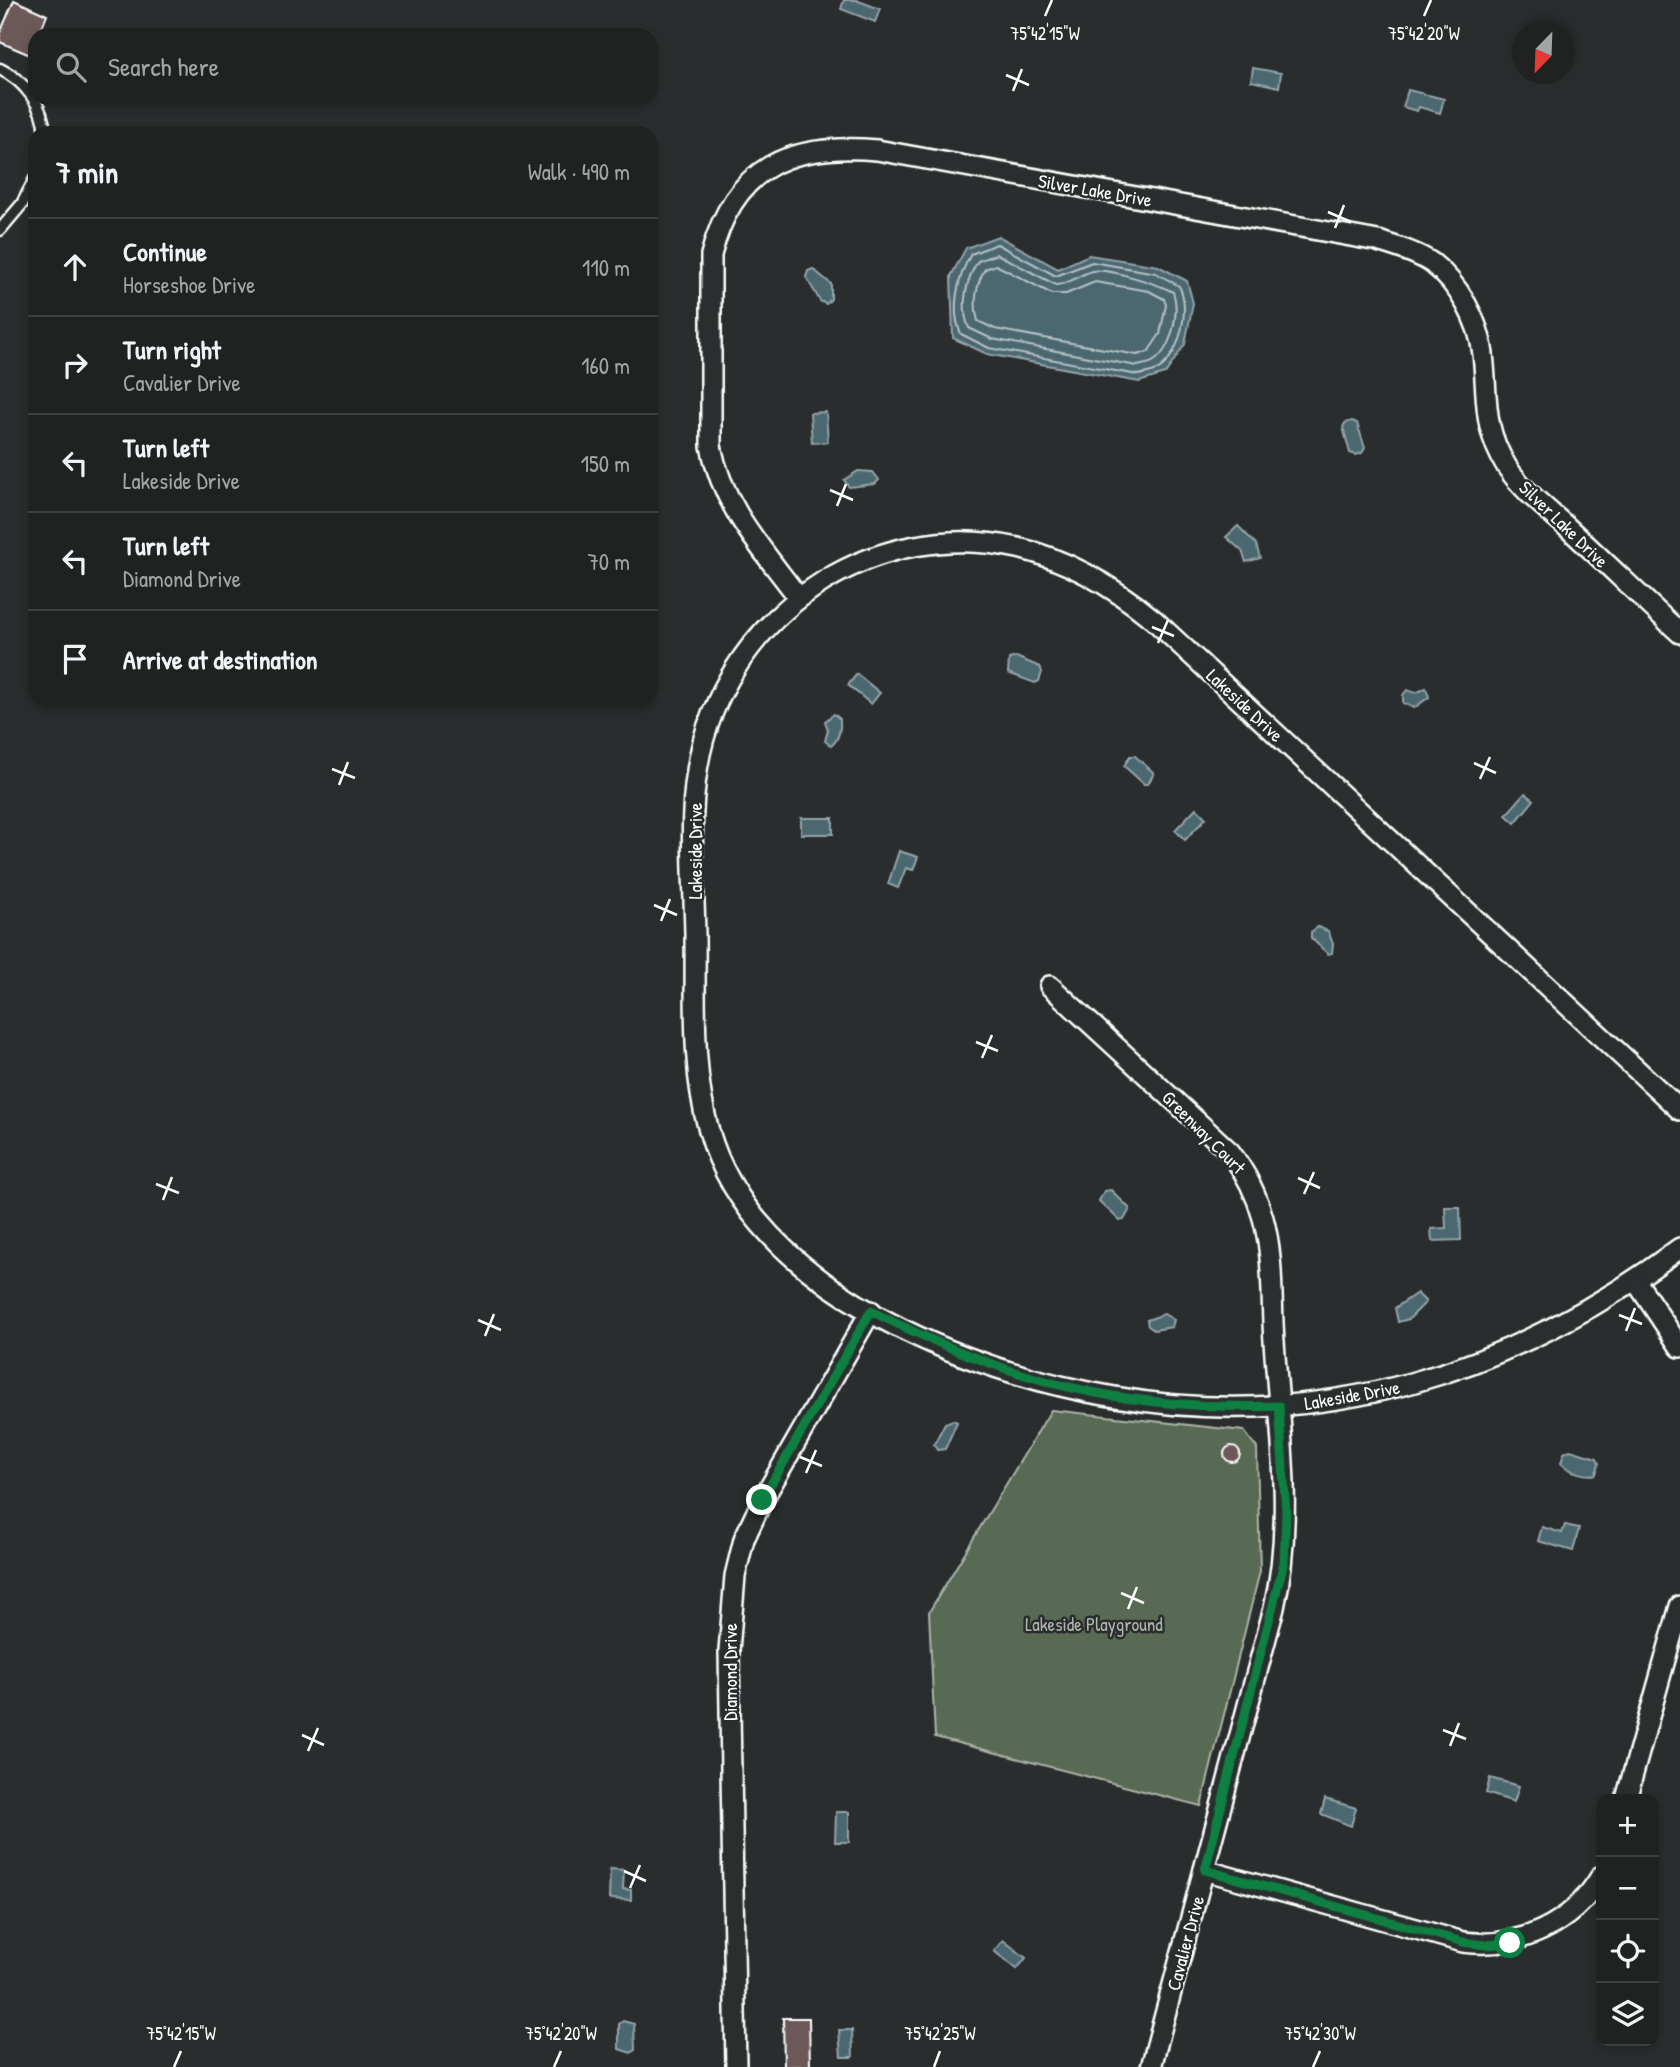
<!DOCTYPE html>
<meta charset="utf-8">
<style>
:root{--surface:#202222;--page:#282a2a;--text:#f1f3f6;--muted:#a2a4a5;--line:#3d3f40}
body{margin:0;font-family:"Patrick Hand",sans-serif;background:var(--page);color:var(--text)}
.controls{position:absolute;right:21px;bottom:21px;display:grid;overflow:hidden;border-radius:14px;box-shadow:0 4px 10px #0003}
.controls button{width:63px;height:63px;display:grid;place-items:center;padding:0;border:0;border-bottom:2px solid var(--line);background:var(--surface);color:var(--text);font:35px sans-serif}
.compass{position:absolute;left:1512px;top:21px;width:63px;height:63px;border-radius:50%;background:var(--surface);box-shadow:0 4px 10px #0003;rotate:203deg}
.stop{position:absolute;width:21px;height:21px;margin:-16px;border:5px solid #0b8043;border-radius:50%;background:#fff}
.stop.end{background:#0b8043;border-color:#fff;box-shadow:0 2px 7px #0008}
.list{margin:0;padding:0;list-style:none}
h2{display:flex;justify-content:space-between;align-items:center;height:91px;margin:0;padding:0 28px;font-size:30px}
h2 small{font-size:23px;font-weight:400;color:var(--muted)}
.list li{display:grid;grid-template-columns:46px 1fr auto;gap:21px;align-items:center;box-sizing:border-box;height:98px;padding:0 28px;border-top:2px solid var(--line)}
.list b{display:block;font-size:26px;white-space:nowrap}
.list p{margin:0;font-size:23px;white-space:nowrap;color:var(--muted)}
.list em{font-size:23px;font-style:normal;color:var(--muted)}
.icon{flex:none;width:38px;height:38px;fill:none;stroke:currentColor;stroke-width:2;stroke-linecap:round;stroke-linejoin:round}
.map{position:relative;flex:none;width:1680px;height:2067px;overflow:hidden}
.search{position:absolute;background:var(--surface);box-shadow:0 4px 10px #0003;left:28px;top:28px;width:630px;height:77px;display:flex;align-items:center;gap:18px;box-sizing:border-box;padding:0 24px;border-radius:21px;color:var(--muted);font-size:26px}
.panel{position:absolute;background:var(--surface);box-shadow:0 4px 10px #0003;left:28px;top:126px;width:630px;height:581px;border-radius:21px}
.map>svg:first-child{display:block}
.green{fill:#596a53;stroke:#acb4a9;stroke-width:2}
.water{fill:#4c6770;stroke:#94a4a9;stroke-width:2}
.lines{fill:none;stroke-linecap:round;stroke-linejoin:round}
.shore{stroke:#b7c2c6;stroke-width:2}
.building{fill:#6c5959;stroke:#fff;stroke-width:2}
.lane-casing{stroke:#fff;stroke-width:15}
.street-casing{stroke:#fff;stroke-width:24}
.lane{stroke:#2a2d2e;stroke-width:10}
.street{stroke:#2a2d2e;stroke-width:19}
.route{stroke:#0b8043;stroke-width:9}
.ticks{fill:none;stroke:#fff;stroke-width:2.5}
.labels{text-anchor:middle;stroke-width:5;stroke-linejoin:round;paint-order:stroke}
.street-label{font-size:19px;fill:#fff;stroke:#2a2d2e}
.park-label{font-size:19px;fill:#acb4a9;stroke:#2a2d2e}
.ticks-label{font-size:18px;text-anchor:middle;fill:#fff;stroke:#2a2d2e;stroke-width:5;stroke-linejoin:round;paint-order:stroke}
</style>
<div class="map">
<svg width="1680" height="2067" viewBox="0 0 1680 2067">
<rect width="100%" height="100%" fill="#2a2d2e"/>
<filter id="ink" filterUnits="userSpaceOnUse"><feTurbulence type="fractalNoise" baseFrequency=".0143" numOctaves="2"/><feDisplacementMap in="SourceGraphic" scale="14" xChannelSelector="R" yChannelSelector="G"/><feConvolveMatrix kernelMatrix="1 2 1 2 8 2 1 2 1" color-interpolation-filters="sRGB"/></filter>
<g filter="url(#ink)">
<polygon class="green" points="1051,1410 1244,1431 1257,1448 1260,1571 1201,1806 935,1737 929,1612"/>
<g class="water">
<polygon points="844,0 856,0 880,9 875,22 841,9"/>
<polygon points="1253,68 1281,73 1279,87 1251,81"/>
<polygon points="1408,90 1444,99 1440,113 1419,107 1417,111 1403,107"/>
<polygon points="998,236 1058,269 1089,255 1158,266 1187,281 1193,303 1185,344 1165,374 1139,382 987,354 953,338 951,276 966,248"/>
<polygon points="813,269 831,284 831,299 826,304 820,301 806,277 808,271"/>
<polygon points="826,412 828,442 812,443 810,413"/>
<polygon points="1352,421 1357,423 1365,448 1362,453 1356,455 1350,453 1343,427 1345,423"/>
<polygon points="858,471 873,472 879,480 875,484 849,487 844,480"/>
<polygon points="1238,526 1256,544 1260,558 1246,562 1242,551 1226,537"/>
<polygon points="1016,657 1040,667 1042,672 1039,681 1035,683 1008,673 1009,659"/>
<polygon points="857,674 880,693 871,704 848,685"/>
<polygon points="1426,688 1429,697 1414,708 1403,703 1403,695 1407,690 1416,693"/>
<path d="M 834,714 L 840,719 C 841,728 839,740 831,746 L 825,741 L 828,730 L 825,721 Z"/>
<polygon points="1130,756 1135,756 1154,773 1148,784 1144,784 1124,766"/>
<polygon points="1525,793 1534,800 1515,823 1506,815"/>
<polygon points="1196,808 1206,818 1185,840 1175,830"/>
<rect x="801" y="818" width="32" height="16"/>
<polygon points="899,851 918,857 913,870 906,868 898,888 888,884"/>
<polygon points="1318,927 1328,931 1333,944 1332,953 1328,954 1311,938 1311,932"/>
<polygon points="1111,1190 1130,1209 1124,1220 1120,1221 1099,1201 1104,1191"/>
<polygon points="1445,1207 1460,1207 1461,1240 1432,1241 1431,1229 1446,1228"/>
<polygon points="1417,1293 1426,1302 1409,1319 1398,1322 1395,1308"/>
<polygon points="1164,1314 1174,1320 1172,1327 1154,1330 1148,1326 1147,1320"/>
<polygon points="953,1420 957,1422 945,1449 937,1450 934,1444 945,1423"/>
<path d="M 1570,1450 L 1597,1458 L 1599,1463 L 1596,1474 C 1586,1477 1568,1471 1561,1463 L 1564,1453 Z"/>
<polygon points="1565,1525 1579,1528 1573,1551 1538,1541 1542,1527 1562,1533"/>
<polygon points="1490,1778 1519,1786 1514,1802 1486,1793"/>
<polygon points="1325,1799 1356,1808 1351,1826 1321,1814"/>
<polygon points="836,1812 849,1812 849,1842 835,1842"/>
<polygon points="610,1869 624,1870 623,1889 631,1890 631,1900 609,1899"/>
<polygon points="1003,1940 1026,1958 1017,1969 994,1951"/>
<polygon points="623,2021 634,2024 635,2050 631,2053 619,2049 619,2024"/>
<polygon points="839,2030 852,2030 853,2057 841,2057"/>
</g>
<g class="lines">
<g class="shore">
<path d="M 997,244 L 1056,276 L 1092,262 L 1156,273 L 1179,286 C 1191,307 1180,354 1160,368 C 1155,372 1144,374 1138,375 L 989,348 L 961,334 C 950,310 958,276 971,254 Z"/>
<path d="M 997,254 L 1056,285 C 1070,284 1080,274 1092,271 C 1109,268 1158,284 1173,292 C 1180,311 1172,349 1154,361 C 1150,364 1142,365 1137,366 L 992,339 L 969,328 C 960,308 966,279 978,261 Z"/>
<path d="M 996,265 L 1052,294 L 1066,294 L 1095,282 L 1149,291 L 1164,299 L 1166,305 L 1160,334 L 1148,352 L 1137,355 L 995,329 L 978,321 C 973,305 976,284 985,269 Z"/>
</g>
</g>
<g class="building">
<polygon points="14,0 47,15 39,35 35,35 30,55 0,42 0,33"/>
<circle cx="1232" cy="1454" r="8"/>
<polygon points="783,2018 809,2018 810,2066 784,2067"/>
</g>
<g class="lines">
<g class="lane-casing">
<g id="lane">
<path d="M 0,69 C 25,81 43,105 45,133"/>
<polyline points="0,230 22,204 35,179"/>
</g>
</g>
<g class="street-casing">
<g id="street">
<path d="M 798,597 C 763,550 722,506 711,446 L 711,255 C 734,165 791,143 877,150 L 1378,241 C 1396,247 1416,252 1432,263 C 1459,284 1479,321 1483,354 C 1488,398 1482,427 1507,467 C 1522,490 1547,509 1567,527 C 1605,562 1642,598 1680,633"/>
<path d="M 1050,986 L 1230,1152 C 1246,1173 1256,1192 1263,1218 C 1274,1257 1271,1301 1274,1341 C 1280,1430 1294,1520 1274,1608 L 1151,2067"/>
<path d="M 1680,1110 L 1154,620 C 1114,587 1070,560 1018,548 C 880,517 743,604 704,738 C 686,801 694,871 695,935 C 696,999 691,1068 709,1131 C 754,1289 969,1373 1115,1397 C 1323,1433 1513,1372 1680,1248"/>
<polyline points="1636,1281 1680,1347"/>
<polyline points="1626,1799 1680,1606"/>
<path d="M 1204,1870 L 1463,1942 C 1519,1949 1572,1925 1601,1876"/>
<polyline points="736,2067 729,1651 735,1576 744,1539 762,1501 871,1311"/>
</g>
</g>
<use href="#lane" class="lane"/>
<use href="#street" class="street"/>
</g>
</g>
<g class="lines" filter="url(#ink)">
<path class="route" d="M 762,1500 L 871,1311 C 1011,1382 1121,1411 1279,1406 L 1286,1513 L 1284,1562 L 1205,1870 L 1463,1942 L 1486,1945 L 1510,1943"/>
</g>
<path class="ticks" d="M 1045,16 L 1052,0M 1424,16 L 1431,0M 1006,75 L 1029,85M 1013,91 L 1022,69M 1328,212 L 1351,222M 1335,228 L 1344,205M 830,490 L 853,500M 837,506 L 846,484M 1152,627 L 1174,636M 1158,643 L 1168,620M 1474,763 L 1496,773M 332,769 L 355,778M 1480,779 L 1490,757M 339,785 L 348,762M 654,905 L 677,915M 661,921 L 670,899M 976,1042 L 998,1051M 982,1058 L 992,1035M 1298,1178 L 1320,1188M 156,1184 L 179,1193M 1304,1194 L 1314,1172M 163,1200 L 172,1177M 1619,1315 L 1642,1324M 478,1320 L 501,1330M 1626,1331 L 1635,1308M 485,1336 L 494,1314M 800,1457 L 822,1466M 806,1473 L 816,1450M 1121,1593 L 1144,1603M 1128,1609 L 1137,1587M 1443,1730 L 1466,1739M 302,1735 L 324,1745M 1450,1746 L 1459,1723M 308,1751 L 318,1728M 624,1871 L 646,1881M 630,1888 L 640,1865M 174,2067 L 181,2051M 554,2067 L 561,2051M 934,2067 L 940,2051M 1313,2067 L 1320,2051"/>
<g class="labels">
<g class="street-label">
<text transform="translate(1095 190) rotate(10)" y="7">Silver Lake Drive</text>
<text transform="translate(1564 524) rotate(44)" y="7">Silver Lake Drive</text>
<text transform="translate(1245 705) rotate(43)" y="7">Lakeside Drive</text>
<text transform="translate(695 851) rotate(-90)" y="7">Lakeside Drive</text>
<text transform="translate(1204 1132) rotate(45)" y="7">Greenway Court</text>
<text transform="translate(1352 1395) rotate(-10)" y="7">Lakeside Drive</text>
<text transform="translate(730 1672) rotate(-90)" y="7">Diamond Drive</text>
<text transform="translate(1185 1943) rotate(-75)" y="7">Cavalier Drive</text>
</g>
<g class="park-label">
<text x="1094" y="1631">Lakeside Playground</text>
</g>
</g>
<g class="ticks-label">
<text x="1045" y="40">75°42'15"W</text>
<text x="1424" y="40">75°42'20"W</text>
<text x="181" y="2040">75°42'15"W</text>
<text x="561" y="2040">75°42'20"W</text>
<text x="940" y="2040">75°42'25"W</text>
<text x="1320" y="2040">75°42'30"W</text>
</g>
</svg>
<div class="controls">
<button>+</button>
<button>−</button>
<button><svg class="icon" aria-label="locate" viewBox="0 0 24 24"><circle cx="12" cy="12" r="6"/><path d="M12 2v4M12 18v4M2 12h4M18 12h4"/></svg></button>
<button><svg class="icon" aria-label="layers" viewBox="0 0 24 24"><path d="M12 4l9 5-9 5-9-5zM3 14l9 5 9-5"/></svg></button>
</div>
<svg class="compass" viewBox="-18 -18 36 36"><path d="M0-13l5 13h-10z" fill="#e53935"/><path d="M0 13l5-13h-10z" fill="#a2a4a5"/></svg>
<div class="stop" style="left:1510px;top:1943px"></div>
<div class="stop end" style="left:762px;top:1500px"></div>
<div class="search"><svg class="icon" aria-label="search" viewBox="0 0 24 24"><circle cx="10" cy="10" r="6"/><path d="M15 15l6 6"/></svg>Search here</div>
<section class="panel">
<h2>7 min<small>Walk · 490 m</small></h2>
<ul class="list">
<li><svg class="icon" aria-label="ahead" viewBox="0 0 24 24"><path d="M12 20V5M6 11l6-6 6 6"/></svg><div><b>Continue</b><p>Horseshoe Drive</p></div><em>110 m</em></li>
<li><svg class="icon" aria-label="right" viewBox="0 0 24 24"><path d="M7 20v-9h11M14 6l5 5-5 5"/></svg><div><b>Turn right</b><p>Cavalier Drive</p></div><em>160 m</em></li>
<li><svg class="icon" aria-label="left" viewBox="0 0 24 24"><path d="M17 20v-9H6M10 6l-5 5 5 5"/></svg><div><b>Turn left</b><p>Lakeside Drive</p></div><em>150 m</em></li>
<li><svg class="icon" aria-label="left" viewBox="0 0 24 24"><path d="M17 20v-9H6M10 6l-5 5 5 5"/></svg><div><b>Turn left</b><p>Diamond Drive</p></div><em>70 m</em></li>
<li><svg class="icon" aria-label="arrive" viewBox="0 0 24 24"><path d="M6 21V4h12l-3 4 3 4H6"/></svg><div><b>Arrive at destination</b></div></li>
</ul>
</section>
</div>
